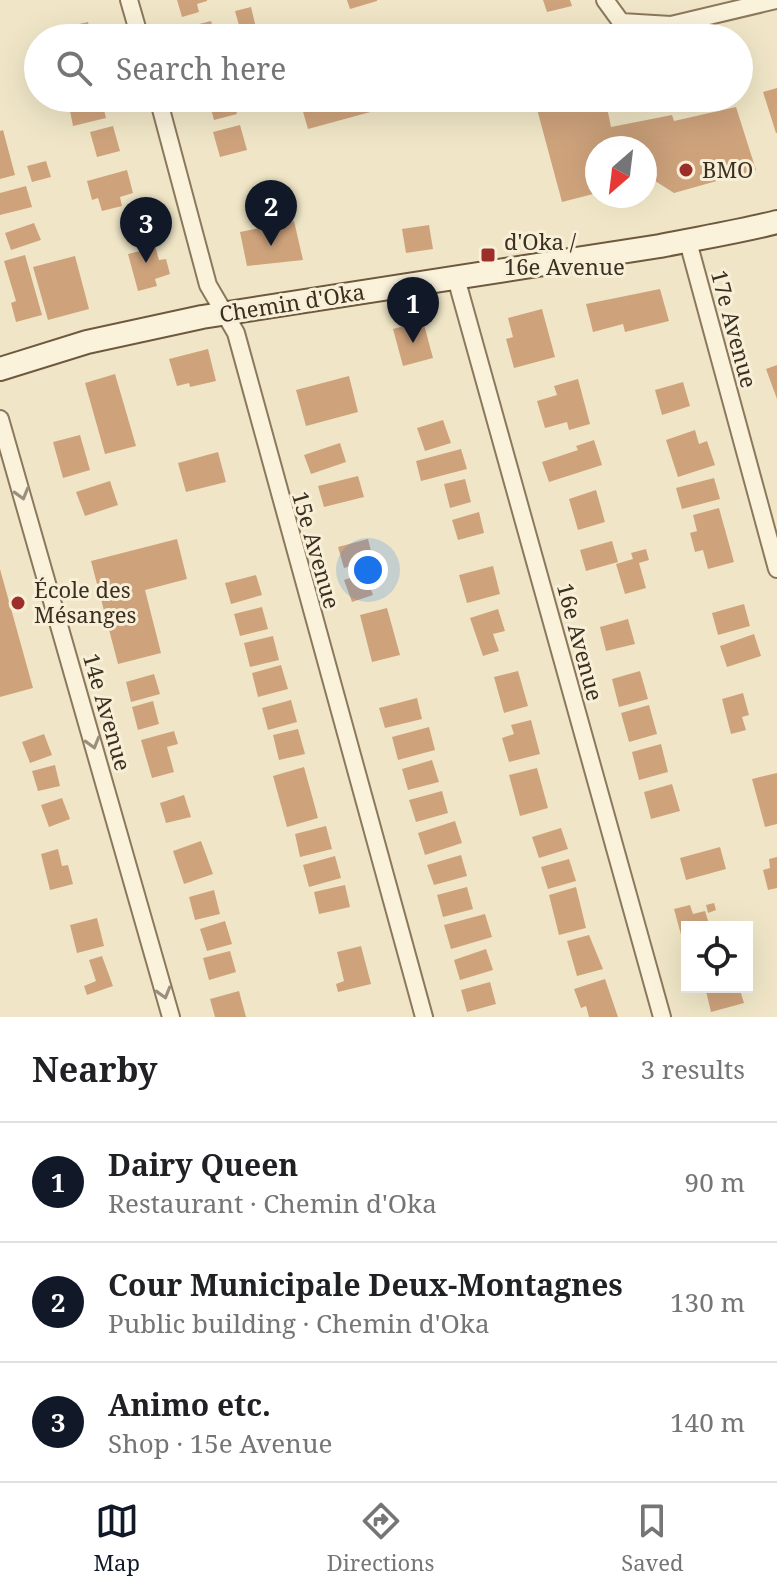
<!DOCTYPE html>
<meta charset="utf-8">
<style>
:root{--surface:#fff;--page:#f6f6f6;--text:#202124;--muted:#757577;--line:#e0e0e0;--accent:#111827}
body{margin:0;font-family:"Noto Serif",serif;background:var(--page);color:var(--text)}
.controls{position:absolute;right:24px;bottom:24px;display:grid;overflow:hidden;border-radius:0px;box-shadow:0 8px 32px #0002}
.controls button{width:72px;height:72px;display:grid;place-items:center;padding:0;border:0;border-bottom:2px solid var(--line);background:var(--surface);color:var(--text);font:40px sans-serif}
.compass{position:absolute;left:585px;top:136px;width:72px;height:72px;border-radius:50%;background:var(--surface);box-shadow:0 8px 32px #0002;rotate:208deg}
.you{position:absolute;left:368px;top:570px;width:28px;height:28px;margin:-20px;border:6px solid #fff;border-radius:50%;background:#1a73e8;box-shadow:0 0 0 12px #1a73e833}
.badge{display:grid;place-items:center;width:52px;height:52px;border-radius:50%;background:var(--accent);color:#fff;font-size:26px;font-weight:700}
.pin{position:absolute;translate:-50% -66px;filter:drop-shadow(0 2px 4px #0008)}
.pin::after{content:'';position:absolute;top:42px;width:28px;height:24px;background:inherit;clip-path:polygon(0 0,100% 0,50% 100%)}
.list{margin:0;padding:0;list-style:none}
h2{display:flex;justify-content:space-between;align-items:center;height:104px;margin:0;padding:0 32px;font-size:34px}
h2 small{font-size:26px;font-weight:400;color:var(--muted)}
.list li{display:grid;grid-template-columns:52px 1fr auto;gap:24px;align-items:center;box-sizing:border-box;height:120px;padding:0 32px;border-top:2px solid var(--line)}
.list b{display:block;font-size:30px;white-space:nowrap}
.list p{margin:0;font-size:26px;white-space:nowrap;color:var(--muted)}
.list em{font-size:26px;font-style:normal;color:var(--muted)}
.icon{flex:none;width:44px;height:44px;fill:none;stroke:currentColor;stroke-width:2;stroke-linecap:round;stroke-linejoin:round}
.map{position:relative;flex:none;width:777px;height:1017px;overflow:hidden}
.search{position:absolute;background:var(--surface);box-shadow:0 8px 32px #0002;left:24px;right:24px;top:24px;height:88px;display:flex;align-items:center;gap:20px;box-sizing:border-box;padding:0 28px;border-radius:44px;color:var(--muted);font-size:30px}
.sheet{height:464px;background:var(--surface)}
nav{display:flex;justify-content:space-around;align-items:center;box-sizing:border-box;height:112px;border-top:2px solid var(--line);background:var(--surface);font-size:22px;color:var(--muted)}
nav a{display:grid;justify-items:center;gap:4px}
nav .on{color:var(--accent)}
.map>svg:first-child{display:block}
.building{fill:#cea37c}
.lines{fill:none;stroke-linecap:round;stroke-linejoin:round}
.street-casing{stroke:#8c785c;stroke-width:20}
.secondary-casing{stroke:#6e593f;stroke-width:26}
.street{stroke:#faf2db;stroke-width:16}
.secondary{stroke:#faf2db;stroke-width:22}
.oneway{stroke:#9b907e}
.poi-dot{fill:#9d2f2a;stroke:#f7efd7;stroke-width:3}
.labels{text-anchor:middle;stroke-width:6;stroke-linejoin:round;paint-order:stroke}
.poi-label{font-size:22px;fill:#3c2f20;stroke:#f7efd7;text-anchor:start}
.street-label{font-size:22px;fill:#3c2f20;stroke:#f7efd7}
</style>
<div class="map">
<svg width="777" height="1017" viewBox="0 0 777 1017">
<rect width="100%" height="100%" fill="#f0e6c7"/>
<g class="building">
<polygon points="177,0 207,0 207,1 197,4 199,12 182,17"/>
<polygon points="347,0 377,0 377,1 350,9"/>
<polygon points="543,0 570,0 572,6 547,12"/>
<polygon points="251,7 257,32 242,36 235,11"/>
<polygon points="211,21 216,38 190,38 189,33 201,30 199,24"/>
<polygon points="88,22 90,31 97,29 99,38 63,38 61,28"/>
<polygon points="492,29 494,38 463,38 463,37"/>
<polygon points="777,88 777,133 776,133 763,92"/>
<polygon points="101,98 106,118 73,126 69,106"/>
<polygon points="208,98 233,98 237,114 214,120"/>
<polygon points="299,98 418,98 418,99 308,129"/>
<polygon points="534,98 605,98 611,127 672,115 674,121 736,107 756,170 674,193 652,179 645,181 645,148 597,148 597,193 562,202"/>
<polygon points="240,125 247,150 220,157 213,132"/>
<polygon points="113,126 120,151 97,157 90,132"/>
<polygon points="3,130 15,175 0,179 0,131"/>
<polygon points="46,161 51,177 32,182 27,166"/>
<polygon points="127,170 133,193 120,197 122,206 102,211 98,198 92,200 87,181"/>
<polygon points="26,186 32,207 0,215 0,193"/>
<polygon points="294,221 303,260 247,266 240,232"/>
<polygon points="34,223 41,240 11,250 5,233"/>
<polygon points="429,225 433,249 406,253 402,229"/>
<polygon points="153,239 159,260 166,259 170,274 155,279 157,286 138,291 128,254 140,251 138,243"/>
<polygon points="25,255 42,315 16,322 11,303 16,301 4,261"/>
<polygon points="75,256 89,309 48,320 33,267"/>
<polygon points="660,289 669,321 625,332 623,324 593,332 586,304"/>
<polygon points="542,309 555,357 514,368 506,339 513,337 508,318"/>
<polygon points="423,321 433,358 403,366 393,329"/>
<polygon points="208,349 216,381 190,387 189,383 177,386 169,359"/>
<polygon points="777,365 777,399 766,369"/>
<polygon points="115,374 136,446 105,454 85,383"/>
<polygon points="349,376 358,412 306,426 296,390"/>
<polygon points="578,379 590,424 569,430 567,422 545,428 537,401 557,395 554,386"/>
<polygon points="683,382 690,406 662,415 655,390"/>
<polygon points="443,420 451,443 425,451 417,428"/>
<polygon points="695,430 699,444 707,441 715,465 678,477 666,440"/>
<polygon points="80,435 90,470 63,478 53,442"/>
<polygon points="594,440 602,465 549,482 542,462 578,450 576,446"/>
<polygon points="340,443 346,462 311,474 304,455"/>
<polygon points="461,449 467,469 421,481 416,461"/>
<polygon points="218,452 226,482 186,492 178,463"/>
<polygon points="358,476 364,497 324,507 318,486"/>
<polygon points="714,478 720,499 682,509 676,488"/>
<polygon points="465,479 471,502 450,508 444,484"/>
<polygon points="110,481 118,505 85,516 76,492"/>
<polygon points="596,490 605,522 578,530 569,499"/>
<polygon points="719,508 734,562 708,569 703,550 695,552 690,533 697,531 693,515"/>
<polygon points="479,512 484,533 458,540 452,520"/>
<polygon points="177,539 187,579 145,590 161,653 118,664 91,561"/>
<polygon points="368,539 373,560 344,568 338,547"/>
<polygon points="612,541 618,562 586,571 580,550"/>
<polygon points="646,549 649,560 639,563 646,588 625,594 616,564 633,559 631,553"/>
<polygon points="493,566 500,594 467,603 459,575"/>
<polygon points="0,569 33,688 0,697"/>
<polygon points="365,573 373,595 352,602 344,580"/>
<polygon points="256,575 262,595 231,604 225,583"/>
<polygon points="744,604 750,626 718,635 712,613"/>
<polygon points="262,607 268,629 240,636 234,614"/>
<polygon points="387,608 400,655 372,662 360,615"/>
<polygon points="498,609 505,631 493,634 499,651 483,656 470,618"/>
<polygon points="628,619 635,644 606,651 600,627"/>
<polygon points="754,634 761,656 727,667 720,646"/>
<polygon points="273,636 279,660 250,667 244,643"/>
<polygon points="281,665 288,689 258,697 252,673"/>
<polygon points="518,671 528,706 504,713 494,677"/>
<polygon points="640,671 648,699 619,707 612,679"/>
<polygon points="154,674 160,694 131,702 126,682"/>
<polygon points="743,693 749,715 742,717 746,730 731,734 722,699"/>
<polygon points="417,698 422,719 385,728 379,708"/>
<polygon points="291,700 297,722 268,730 262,708"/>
<polygon points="153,701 159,724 138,730 132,707"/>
<polygon points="649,705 657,734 629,742 621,713"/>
<polygon points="531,720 540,754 509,762 502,738 514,734 511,725"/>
<polygon points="429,727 435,750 398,760 392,737"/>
<polygon points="298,729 305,754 279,760 273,735"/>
<polygon points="174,731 178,744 167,747 174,772 152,778 141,740"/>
<polygon points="44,734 52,755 30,763 22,742"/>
<polygon points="661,744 668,772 639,780 632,752"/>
<polygon points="432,760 439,782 408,790 402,769"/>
<polygon points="55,765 60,786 38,791 32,771"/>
<polygon points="304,767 318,818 287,827 273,776"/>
<polygon points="537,768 548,808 520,816 509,775"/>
<polygon points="777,773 777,824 765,827 752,779"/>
<polygon points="672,784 680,811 651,819 644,792"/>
<polygon points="442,791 448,813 416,822 409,800"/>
<polygon points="184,795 191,817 166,823 160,803"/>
<polygon points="62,798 70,819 49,827 41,805"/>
<polygon points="455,821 462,843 425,855 418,833"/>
<polygon points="326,826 332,849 300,857 295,834"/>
<polygon points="561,828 568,849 539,858 532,837"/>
<polygon points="201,841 213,874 184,884 173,851"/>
<polygon points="720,847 726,869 686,880 680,858"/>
<polygon points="58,849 62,866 68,865 73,884 50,890 41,854"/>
<polygon points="461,855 467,876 434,885 427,865"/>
<polygon points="335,856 341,878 309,887 303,865"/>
<polygon points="777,857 777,888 768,890 763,870 770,868 769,859"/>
<polygon points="569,859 576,881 548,889 541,867"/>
<polygon points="345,885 350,907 319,914 314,892"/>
<polygon points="467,887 473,909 443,917 437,895"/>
<polygon points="576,887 586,928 559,935 549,895"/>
<polygon points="214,890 220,914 195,920 189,897"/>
<polygon points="714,903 716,910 708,913 706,905"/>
<polygon points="690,905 693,914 705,911 710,927 687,927 686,953 674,909"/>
<polygon points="485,914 492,937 451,949 444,925"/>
<polygon points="97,918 104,946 77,953 70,925"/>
<polygon points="225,921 232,944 207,951 200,929"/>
<polygon points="589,935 603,969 577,976 567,941"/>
<polygon points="361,946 371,984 338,992 336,984 344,981 337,952"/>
<polygon points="486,949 493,970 460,980 454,960"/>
<polygon points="230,951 236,972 209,980 203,958"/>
<polygon points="102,956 113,986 87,995 84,986 96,981 89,960"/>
<polygon points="605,979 618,1017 589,1017 586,1006 581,1008 574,989"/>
<polygon points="490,982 496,1004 467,1012 461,990"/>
<polygon points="705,987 739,987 744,1003 711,1012"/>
<polygon points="239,991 246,1017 215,1017 210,999"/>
</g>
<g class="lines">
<g class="street-casing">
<g id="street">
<polyline points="129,0 140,38"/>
<polyline points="605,0 621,22 671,25 776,0"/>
<polyline points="158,98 208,285 236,333 424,1017"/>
<polyline points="687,238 777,569"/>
<polyline points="456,278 662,1017"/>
<polyline points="0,419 171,1017"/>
</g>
</g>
<g class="secondary-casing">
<path id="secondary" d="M 0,369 L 87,342 L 202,317 L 660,246 C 699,238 738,232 777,222"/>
</g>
<use href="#street" class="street"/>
<use href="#secondary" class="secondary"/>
</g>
<defs><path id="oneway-chevron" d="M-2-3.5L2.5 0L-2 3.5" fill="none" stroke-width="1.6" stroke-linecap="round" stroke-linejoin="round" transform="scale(2)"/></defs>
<g class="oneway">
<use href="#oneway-chevron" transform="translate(22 494) rotate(74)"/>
<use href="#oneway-chevron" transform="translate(93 743) rotate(74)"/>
<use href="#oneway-chevron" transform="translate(164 993) rotate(74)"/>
</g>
<g class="poi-dot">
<circle cx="686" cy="170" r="8"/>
<rect x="480" y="247" width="16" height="16" rx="4"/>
<circle cx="18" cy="603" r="8"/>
</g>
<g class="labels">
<g class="poi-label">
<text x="702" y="178">BMO</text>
<text x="504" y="250">d'Oka /<tspan x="504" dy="25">16e Avenue</tspan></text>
<text x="34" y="598">École des<tspan x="34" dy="25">Mésanges</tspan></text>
</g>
<g class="street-label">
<text transform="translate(292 303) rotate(-9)" y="8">Chemin d'Oka</text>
<text transform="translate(734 329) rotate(75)" y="8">17e Avenue</text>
<text transform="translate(316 550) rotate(74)" y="8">15e Avenue</text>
<text transform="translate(580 642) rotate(75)" y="8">16e Avenue</text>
<text transform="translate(107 712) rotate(74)" y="8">14e Avenue</text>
</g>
</g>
</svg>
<div class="controls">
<button><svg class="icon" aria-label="locate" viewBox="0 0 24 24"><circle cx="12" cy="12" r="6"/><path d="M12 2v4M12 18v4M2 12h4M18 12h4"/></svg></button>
</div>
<svg class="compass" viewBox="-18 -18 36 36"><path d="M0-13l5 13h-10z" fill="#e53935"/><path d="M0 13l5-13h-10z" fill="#757577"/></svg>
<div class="you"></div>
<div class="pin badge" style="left:413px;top:343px">1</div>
<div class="pin badge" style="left:271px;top:246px">2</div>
<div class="pin badge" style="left:146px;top:263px">3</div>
<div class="search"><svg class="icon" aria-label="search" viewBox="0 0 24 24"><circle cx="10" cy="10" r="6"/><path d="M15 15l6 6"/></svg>Search here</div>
</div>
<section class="sheet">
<h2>Nearby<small>3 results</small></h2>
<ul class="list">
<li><span class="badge">1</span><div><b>Dairy Queen</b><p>Restaurant · Chemin d'Oka</p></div><em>90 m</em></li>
<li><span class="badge">2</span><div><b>Cour Municipale Deux-Montagnes</b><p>Public building · Chemin d'Oka</p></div><em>130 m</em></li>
<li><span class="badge">3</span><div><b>Animo etc.</b><p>Shop · 15e Avenue</p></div><em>140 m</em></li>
</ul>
</section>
<nav>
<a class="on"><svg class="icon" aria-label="map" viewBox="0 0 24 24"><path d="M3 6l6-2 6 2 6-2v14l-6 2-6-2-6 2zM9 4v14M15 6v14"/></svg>Map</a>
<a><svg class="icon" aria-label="directions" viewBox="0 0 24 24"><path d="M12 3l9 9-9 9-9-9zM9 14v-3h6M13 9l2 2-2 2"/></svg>Directions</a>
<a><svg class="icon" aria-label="saved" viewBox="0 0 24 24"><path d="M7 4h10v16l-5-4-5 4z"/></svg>Saved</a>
</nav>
